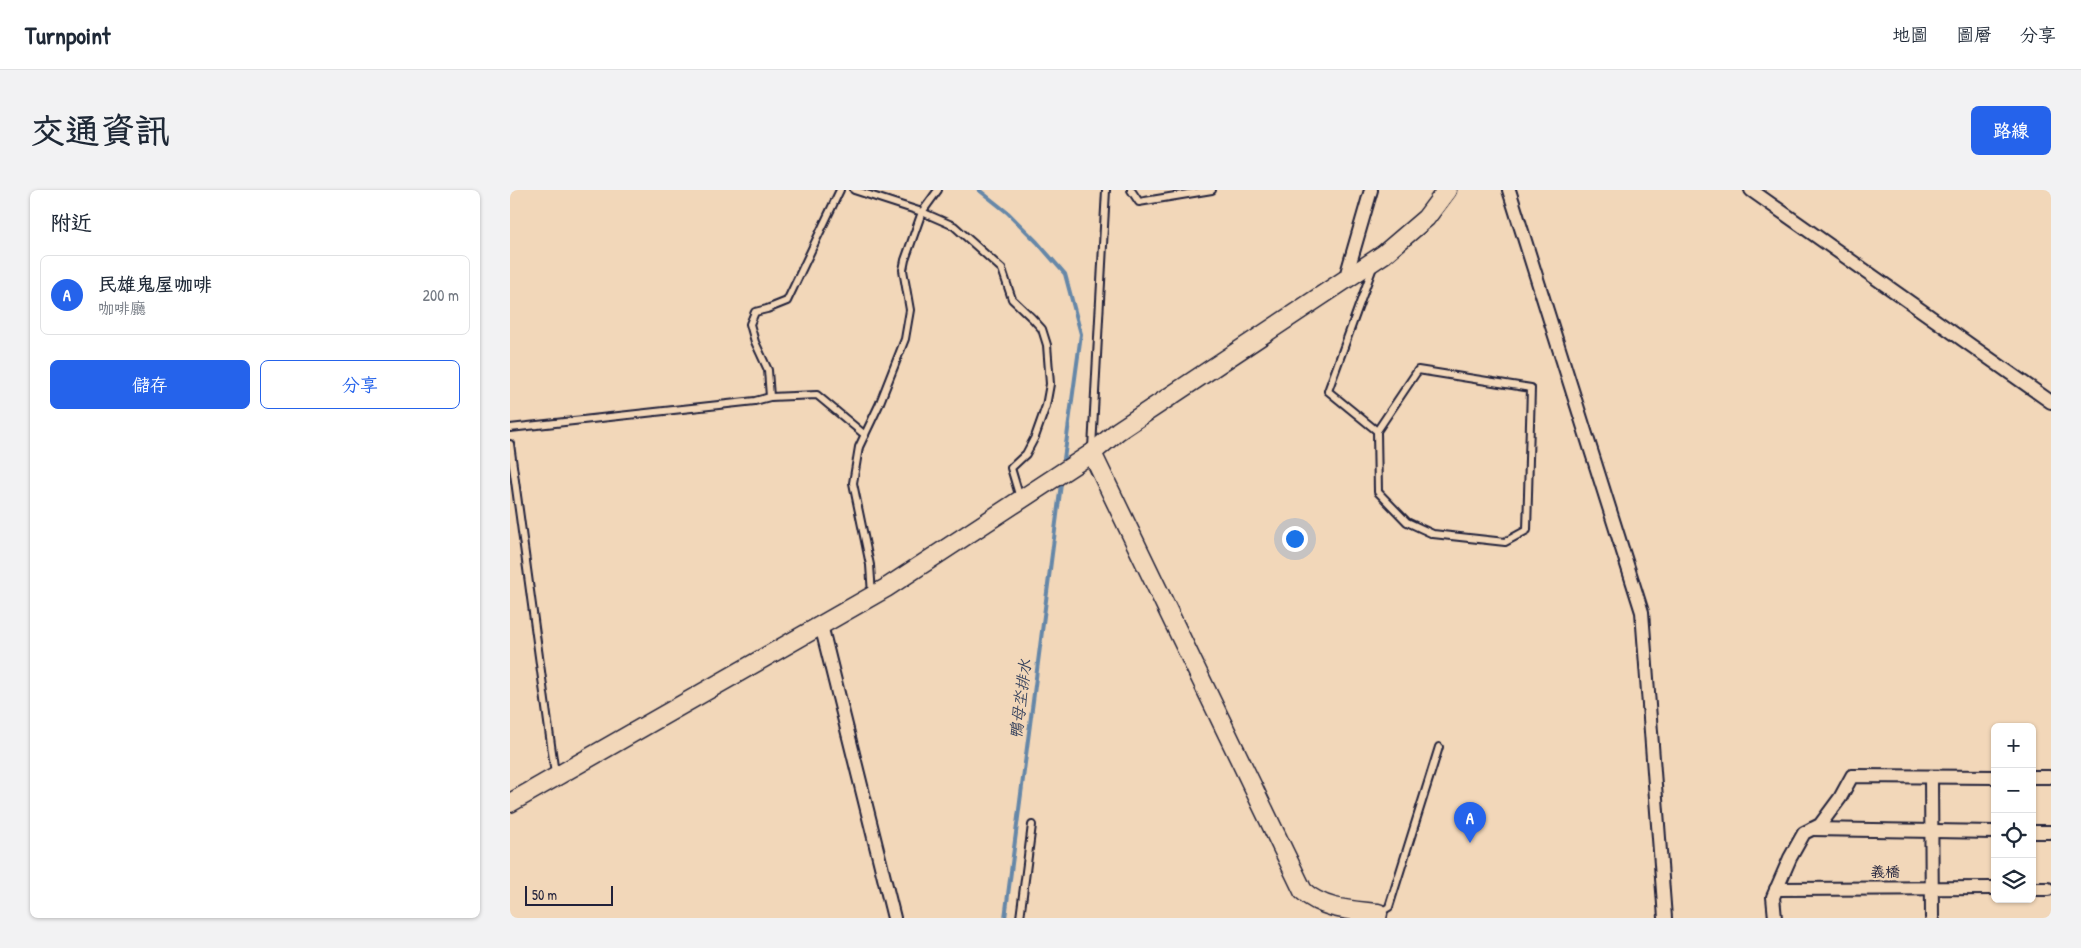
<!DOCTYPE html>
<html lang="zh-TW">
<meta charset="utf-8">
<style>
:root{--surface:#fff;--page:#f2f2f3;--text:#1f2937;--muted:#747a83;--line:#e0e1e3;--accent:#2563eb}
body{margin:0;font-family:"Patrick Hand","LXGW WenKai TC",sans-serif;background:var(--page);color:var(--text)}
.controls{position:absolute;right:15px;bottom:15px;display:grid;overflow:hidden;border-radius:8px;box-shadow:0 1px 4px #0004}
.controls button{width:45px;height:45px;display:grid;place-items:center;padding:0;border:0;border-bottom:1px solid var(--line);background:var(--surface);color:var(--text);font:25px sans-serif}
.scale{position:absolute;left:15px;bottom:12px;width:88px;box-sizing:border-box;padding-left:5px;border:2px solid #22223b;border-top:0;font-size:14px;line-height:18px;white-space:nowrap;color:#22223b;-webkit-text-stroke:4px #f2d7b9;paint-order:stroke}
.you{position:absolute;left:784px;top:348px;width:18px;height:18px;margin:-12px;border:4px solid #fff;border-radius:50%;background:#1a73e8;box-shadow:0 0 0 8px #1a73e833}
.badge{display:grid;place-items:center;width:32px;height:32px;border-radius:50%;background:var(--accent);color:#fff;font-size:16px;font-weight:700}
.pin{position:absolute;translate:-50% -41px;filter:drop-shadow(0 1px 2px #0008)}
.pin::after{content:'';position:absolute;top:26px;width:18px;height:15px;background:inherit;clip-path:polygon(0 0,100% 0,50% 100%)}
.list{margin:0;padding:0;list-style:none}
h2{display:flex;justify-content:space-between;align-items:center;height:65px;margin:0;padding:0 20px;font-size:21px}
h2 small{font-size:16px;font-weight:400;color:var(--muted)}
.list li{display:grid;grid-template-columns:32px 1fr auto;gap:15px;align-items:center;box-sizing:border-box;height:80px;margin:0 10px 10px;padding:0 10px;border:1px solid var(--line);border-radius:8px}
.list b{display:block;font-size:19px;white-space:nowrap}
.list p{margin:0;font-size:16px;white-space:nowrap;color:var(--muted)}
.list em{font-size:16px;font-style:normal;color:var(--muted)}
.actions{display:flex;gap:10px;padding:15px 20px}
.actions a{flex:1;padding:11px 0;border:1px solid var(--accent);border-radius:8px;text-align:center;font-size:18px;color:var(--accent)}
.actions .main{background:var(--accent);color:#fff}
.icon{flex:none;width:28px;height:28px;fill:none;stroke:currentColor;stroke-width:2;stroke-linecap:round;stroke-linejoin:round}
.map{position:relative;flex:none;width:1541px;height:728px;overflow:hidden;border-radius:8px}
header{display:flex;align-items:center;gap:30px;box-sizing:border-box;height:70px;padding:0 25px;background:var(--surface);border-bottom:1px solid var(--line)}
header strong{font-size:24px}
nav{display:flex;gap:28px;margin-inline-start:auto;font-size:18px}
.intro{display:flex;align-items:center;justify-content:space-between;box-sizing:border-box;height:120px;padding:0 30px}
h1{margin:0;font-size:35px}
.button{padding:12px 22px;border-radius:8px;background:var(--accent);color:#fff;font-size:18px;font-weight:700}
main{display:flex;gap:30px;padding:0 30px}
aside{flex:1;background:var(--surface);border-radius:8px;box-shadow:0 1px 4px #0004}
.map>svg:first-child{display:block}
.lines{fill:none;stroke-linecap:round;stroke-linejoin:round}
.stream{stroke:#6587a8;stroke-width:4}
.lane-casing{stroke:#22223b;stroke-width:10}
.street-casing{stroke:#22223b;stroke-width:16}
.secondary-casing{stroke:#22223b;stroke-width:21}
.lane{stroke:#f2d7b9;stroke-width:6}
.street{stroke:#f2d7b9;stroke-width:12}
.secondary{stroke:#f2d7b9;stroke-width:18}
.labels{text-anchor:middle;stroke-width:4.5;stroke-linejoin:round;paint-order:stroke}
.street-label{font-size:15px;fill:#22223b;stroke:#f2d7b9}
.water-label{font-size:16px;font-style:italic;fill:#38445f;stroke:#f2d7b9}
</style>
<header>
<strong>Turnpoint</strong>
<nav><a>地圖</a><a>圖層</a><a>分享</a></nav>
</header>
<div class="intro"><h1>交通資訊</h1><a class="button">路線</a></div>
<main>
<aside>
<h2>附近<small></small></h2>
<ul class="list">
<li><span class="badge">A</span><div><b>民雄鬼屋咖啡</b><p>咖啡廳</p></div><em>200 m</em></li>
</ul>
<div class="actions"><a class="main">儲存</a><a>分享</a></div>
</aside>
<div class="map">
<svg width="1541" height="728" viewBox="0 0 1541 728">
<rect width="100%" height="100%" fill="#f2d7b9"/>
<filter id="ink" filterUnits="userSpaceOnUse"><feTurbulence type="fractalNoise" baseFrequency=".02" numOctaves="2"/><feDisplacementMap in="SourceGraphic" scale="10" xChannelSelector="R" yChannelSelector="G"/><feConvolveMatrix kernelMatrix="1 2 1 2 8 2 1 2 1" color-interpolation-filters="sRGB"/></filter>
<g filter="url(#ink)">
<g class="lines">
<g class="stream">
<polyline points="469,0 498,23 527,52 555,84 571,144 554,269"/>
<polyline points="495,728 551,294"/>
</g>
<g class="lane-casing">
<g id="lane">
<polyline points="344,0 412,22 444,36 492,79 502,109 522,128 532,139 537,155 540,194 536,216 525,247 516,264 501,278 510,308"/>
<polyline points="621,0 629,12 702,0"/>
<polyline points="863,77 818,201 867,241 908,180 1021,198 1017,340 995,352 923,344 897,332 868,302 867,241"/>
<polyline points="260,207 258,180 245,152 240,134 245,122 257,119 277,111 330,0"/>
<polyline points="0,238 245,211 260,207 307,205 355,245"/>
<polyline points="0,254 45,584"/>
<polyline points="582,258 596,0"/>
<polyline points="362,405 360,375 343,293 349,257 369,215 395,149 400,120 393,80 395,70 412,22 428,0"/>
<polyline points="869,723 879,717 929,557"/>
<polyline points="510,728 522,635"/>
</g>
</g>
<g class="street-casing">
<g id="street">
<polyline points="999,0 1132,422 1155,728"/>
<polyline points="1241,0 1541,212"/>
<polyline points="835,90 861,0"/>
<polyline points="311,435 384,728"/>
<polyline points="1421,587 1422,728"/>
<polyline points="1522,587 1539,587"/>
<polyline points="1302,639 1485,642"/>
<polyline points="1522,642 1540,642"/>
<polyline points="1266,699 1485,698"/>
<polyline points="1522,699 1538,699"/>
<polyline points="1265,728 1263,707 1280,668 1294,643 1310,635 1330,608 1342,586 1485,587"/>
</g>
</g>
<g class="secondary-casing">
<g id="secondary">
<path d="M 582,263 L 793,701 C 814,720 841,720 868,723 L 867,728"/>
<polyline points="0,613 376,398 582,263 608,241 874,64 916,28 937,0"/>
</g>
</g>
<use href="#lane" class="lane"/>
<use href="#street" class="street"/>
<use href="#secondary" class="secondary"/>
</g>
</g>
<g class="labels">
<g class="street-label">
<text x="1375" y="687">義橋</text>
</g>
<g class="water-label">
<text transform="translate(510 509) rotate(-83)" y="6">鴨母坔排水</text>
</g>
</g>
</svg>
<div class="controls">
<button>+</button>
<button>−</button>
<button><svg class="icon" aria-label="locate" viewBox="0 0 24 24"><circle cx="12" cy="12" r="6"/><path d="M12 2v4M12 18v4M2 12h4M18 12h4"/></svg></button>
<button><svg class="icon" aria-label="layers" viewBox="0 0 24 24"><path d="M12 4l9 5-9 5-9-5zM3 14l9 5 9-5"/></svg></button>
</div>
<div class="scale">50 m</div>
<div class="you"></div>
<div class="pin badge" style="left:960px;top:653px">A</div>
</div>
</main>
